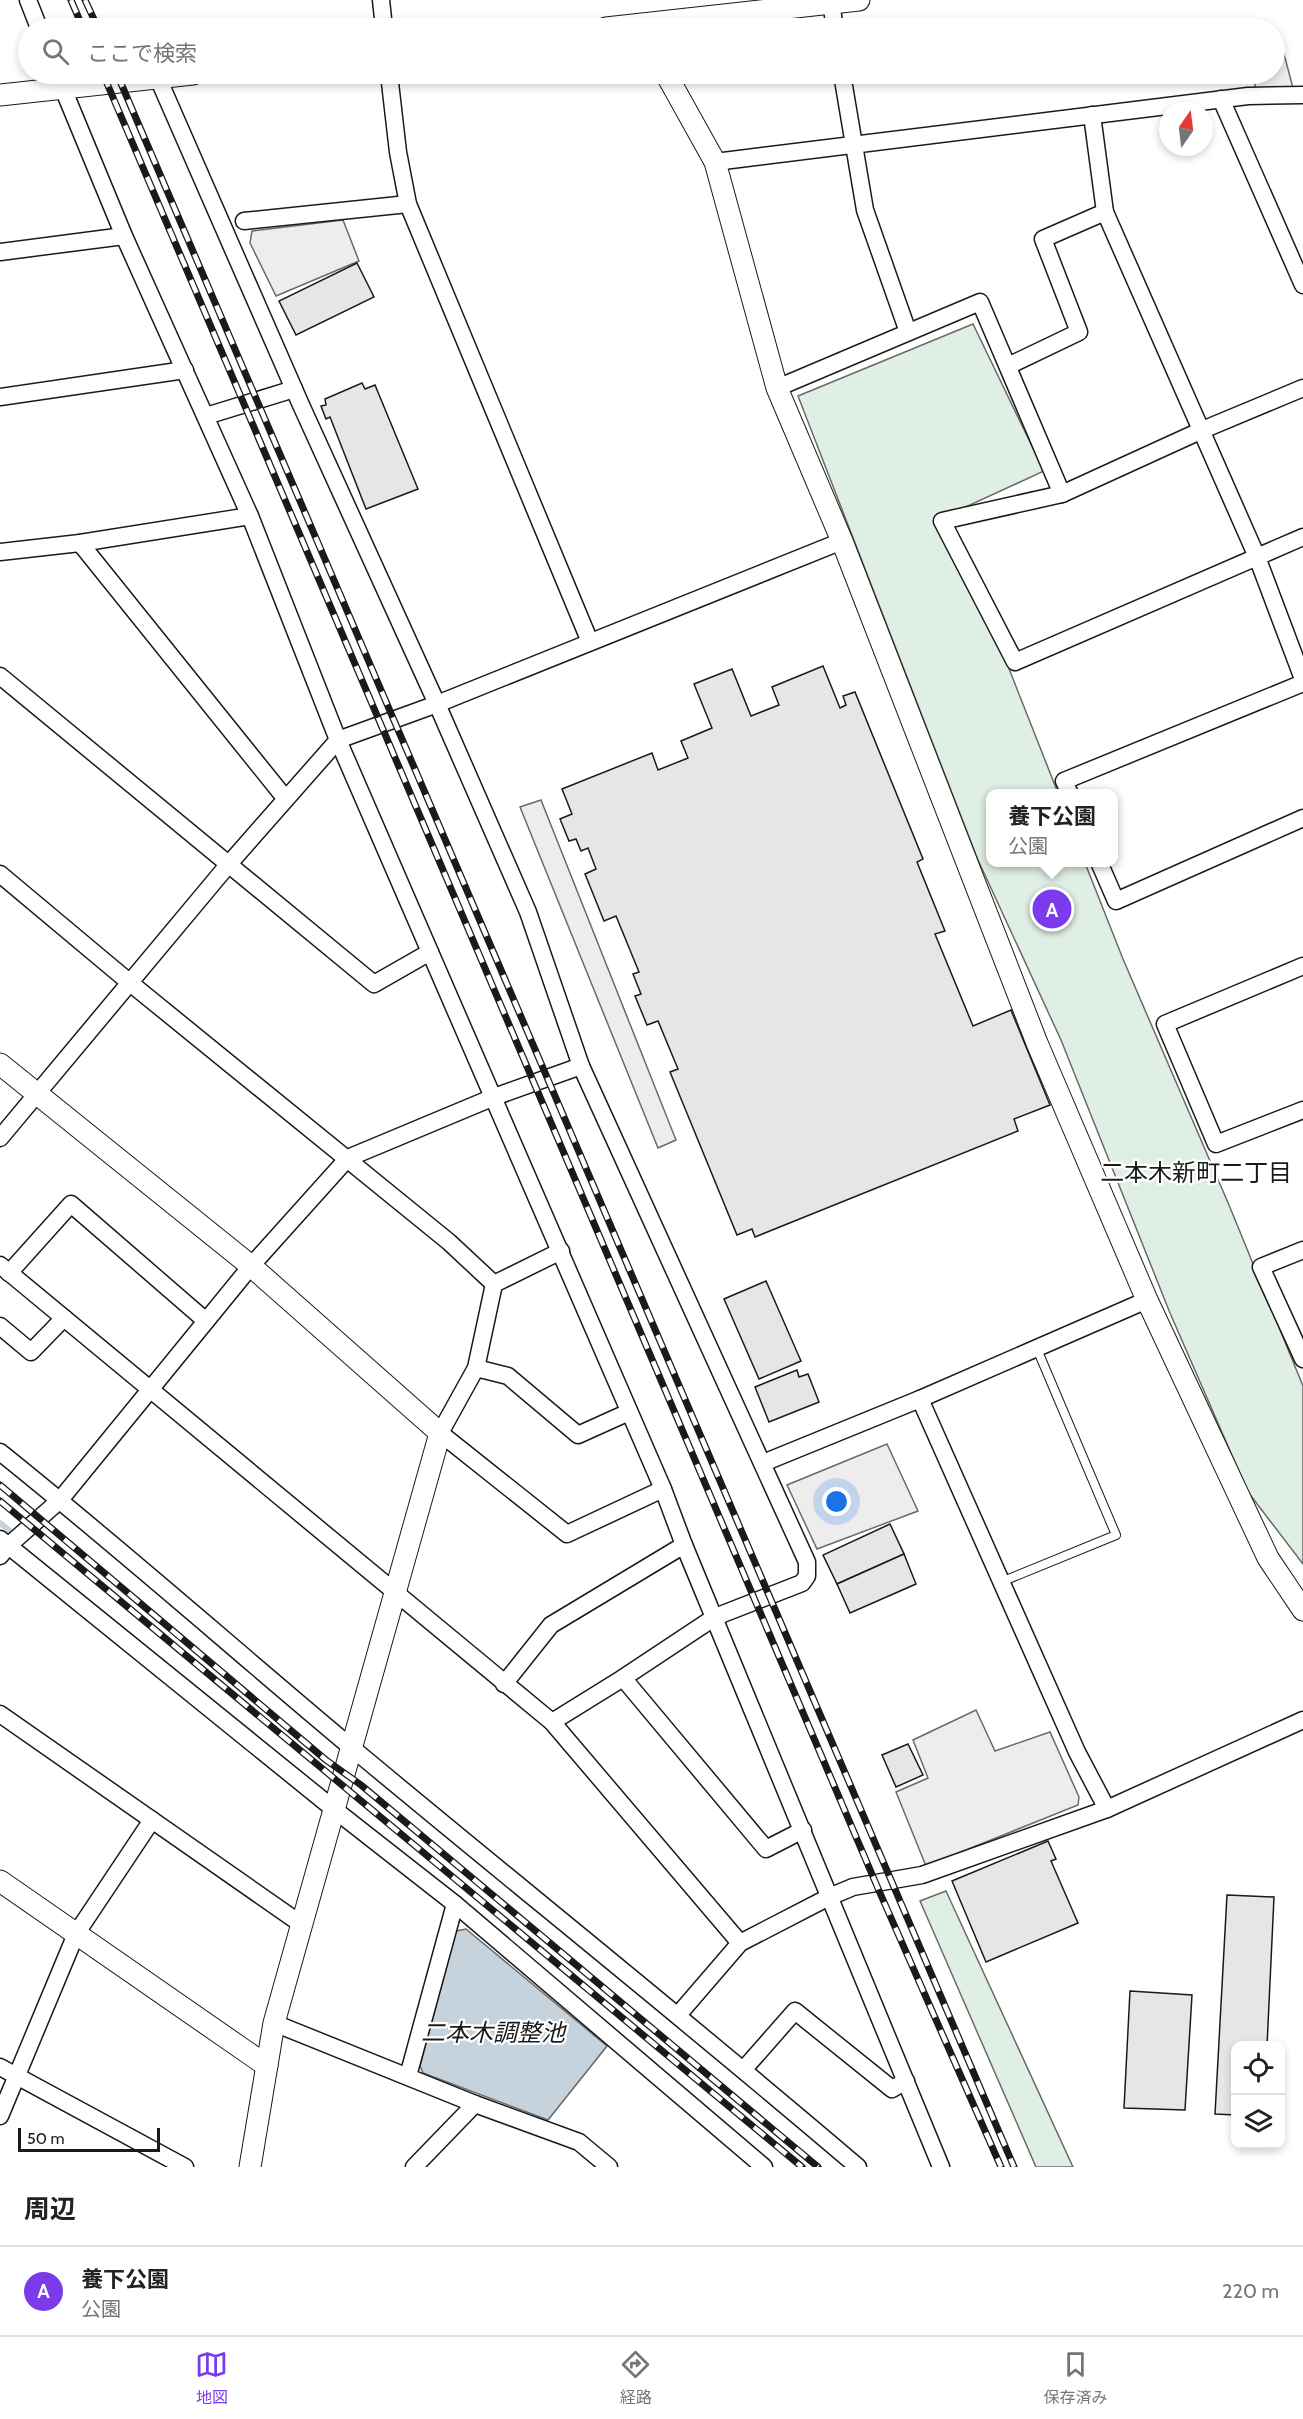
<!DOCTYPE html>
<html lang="ja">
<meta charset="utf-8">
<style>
:root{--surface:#fff;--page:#f2f2f2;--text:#222;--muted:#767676;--line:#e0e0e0;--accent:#7c3aed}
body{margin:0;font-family:Cabin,"Noto Sans JP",sans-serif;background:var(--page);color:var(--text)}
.controls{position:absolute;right:18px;bottom:18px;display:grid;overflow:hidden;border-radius:12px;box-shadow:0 3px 9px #0003}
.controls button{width:54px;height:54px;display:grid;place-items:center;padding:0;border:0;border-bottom:2px solid var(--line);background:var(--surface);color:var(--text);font:30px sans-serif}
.compass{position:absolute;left:1159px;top:102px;width:54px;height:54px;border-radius:50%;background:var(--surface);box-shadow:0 3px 9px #0003;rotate:14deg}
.scale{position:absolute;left:18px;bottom:15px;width:142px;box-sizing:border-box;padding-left:6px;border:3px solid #1a1a1a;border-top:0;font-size:16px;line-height:21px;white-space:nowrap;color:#1a1a1a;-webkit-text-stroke:4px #fff;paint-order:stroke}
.you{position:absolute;left:837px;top:1502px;width:21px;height:21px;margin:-15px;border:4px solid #fff;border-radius:50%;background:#1a73e8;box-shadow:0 0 0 9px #1a73e833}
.badge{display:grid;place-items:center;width:39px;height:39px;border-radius:50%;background:var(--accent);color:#fff;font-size:20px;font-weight:700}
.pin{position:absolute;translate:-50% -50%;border:3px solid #fff;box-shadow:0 2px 6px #0006}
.popup{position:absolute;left:986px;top:789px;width:132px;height:78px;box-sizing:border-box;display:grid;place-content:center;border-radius:12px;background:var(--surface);filter:drop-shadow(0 2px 4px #0005);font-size:20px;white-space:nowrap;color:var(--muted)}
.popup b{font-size:22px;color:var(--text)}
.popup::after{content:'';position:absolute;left:50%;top:100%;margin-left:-12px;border:12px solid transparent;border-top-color:var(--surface)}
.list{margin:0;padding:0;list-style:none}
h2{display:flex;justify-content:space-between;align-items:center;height:78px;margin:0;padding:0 24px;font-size:26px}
h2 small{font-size:20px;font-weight:400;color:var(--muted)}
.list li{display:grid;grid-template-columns:39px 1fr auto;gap:18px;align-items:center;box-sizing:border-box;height:90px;padding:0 24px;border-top:2px solid var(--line)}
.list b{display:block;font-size:22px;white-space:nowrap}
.list p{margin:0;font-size:20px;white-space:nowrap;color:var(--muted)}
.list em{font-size:20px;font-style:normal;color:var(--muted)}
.icon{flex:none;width:33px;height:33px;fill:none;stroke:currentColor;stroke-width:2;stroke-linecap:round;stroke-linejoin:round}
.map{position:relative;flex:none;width:1303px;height:2167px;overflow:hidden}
.search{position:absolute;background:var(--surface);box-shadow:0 3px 9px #0003;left:18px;right:18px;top:18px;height:66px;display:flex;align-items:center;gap:15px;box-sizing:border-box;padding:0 21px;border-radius:33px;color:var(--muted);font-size:22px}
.sheet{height:168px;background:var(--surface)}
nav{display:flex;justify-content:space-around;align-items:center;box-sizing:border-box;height:84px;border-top:2px solid var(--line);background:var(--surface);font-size:16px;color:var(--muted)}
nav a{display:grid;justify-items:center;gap:3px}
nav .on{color:var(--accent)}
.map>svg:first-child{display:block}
.green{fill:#e0efe3;stroke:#6a6a6a;stroke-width:1.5}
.parking{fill:#ededed;stroke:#6a6a6a;stroke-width:1.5}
.water{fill:#c6d2dc;stroke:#6a6a6a;stroke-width:1.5}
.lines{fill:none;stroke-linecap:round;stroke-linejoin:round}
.stream{stroke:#c6d2dc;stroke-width:6}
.building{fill:#e6e6e6;stroke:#1a1a1a;stroke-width:1.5}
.service-casing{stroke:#1a1a1a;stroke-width:10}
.minor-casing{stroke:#1a1a1a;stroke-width:19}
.tertiary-casing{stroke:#1a1a1a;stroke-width:23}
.service{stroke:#fff;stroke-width:8}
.minor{stroke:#fff;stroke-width:16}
.tertiary{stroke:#fff;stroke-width:21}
.rail-casing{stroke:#1a1a1a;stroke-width:7}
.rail{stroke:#fff;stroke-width:4.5;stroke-dasharray:14;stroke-linecap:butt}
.labels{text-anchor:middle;stroke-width:4.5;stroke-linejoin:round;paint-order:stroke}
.neighbourhood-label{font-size:24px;fill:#1a1a1a;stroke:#fff}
.water-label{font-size:24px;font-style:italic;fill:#1a1a1a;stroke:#fff}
</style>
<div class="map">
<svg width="1303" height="2167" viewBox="0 0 1303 2167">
<rect width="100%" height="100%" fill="#fff"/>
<g class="green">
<polygon points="973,324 1044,471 935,521 1004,656 1058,793 990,794 990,862 1085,863 1123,959 1229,1205 1303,1386 1303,1564 1248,1492 1170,1313 1061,1040 978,860 798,396"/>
<polygon points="946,1891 1073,2167 1036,2167 920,1901"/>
</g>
<g class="parking">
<polygon points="1275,35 1279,35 1293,88 1256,91 1253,74 1274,74"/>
<polygon points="343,220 359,261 276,296 250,243 252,231"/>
<polygon points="541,800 676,1140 658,1148 520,807"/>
<polygon points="887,1444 918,1511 817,1549 787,1485"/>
<polygon points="976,1710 995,1751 1050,1732 1079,1797 1078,1805 926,1866 896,1792 928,1778 913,1740"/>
</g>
<polygon class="water" points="466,1929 607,2046 548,2120 423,2073 420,2066 456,1931"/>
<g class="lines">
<polyline class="stream" points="0,1523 9,1530"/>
</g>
<g class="building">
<polygon points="357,263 374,297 296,335 279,301"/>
<polygon points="362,383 365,389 375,385 418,489 366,509 330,417 326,419 321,406 326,405 325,399"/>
<polygon points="823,666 840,708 846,705 843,696 855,692 923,859 917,862 945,931 935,934 973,1026 1011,1010 1050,1105 1014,1119 1018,1131 755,1237 752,1229 737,1235 670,1072 678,1069 658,1021 647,1025 635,996 641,994 633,974 639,972 616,916 604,921 585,874 596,869 588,848 581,851 576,839 569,841 560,819 572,814 562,789 652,753 658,770 688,758 681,741 712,728 694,684 732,669 751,716 779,705 772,687"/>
<polygon points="766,1281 801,1361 759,1379 724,1299"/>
<polygon points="797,1370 799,1377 808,1374 819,1402 769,1422 755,1387"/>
<polygon points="890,1524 904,1554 837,1584 823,1555"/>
<polygon points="904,1554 916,1584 850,1613 837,1584"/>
<polygon points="908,1744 923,1775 896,1787 882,1755"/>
<polygon points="1048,1841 1056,1859 1051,1861 1078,1923 986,1962 952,1881"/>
<polygon points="1227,1895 1274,1897 1267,2046 1236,2046 1236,2115 1215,2114"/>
<polygon points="1130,1991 1192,1995 1185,2110 1124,2108"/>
</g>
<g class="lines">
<g class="service-casing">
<polyline id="service" points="1001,1582 1116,1535 1037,1349"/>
</g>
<g class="minor-casing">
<g id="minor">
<polyline points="28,0 39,28"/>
<polyline points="381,0 384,28"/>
<polyline points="831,3 835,28"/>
<polyline points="57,74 124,236 250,516 338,740 663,1489 684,1545 941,2167"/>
<polyline points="389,74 398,152 408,204 590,642"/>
<polyline points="842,74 865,210 908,332"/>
<polyline points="158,78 301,405 437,704 528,912 581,1066 807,1562 807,1576 802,1583 715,1617 623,1678 552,1722"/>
<polyline points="1221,99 1303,285"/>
<polyline points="1092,115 1105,212 1257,557 1303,679"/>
<polyline points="715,162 1248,96 1303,95"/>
<polyline points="244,221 408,204"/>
<polyline points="0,252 124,236"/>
<polyline points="1008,366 1079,332 1043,239 1105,212"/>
<polyline points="777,388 980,302 1062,494"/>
<polyline points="1303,388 1200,431 1062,494 942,521 1015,662 1303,537"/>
<polyline points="0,397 185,370"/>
<polyline points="206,416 294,389"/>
<polyline points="80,543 285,798"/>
<polyline points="0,552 80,543 250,516"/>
<polyline points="0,676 374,984 430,952"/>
<polyline points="1070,794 1064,781 1303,683"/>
<polyline points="1099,862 1116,901 1303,818"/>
<polyline points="0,874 129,982 449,1242 494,1284"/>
<polyline points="1303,966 1165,1024 1216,1144 1303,1110"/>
<polyline points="0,1138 228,865 338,740 437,704 842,541"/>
<polyline points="1303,1250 1261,1267 1303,1359"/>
<polyline points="0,1265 552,1722 740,1943"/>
<polyline points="9,1273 71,1204 206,1321"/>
<polyline points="494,1284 476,1368 440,1433 567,1534 663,1489"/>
<polyline points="494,1284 561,1251"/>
<polyline points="0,1326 31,1352 64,1318"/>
<polyline points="476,1368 508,1376 578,1435 629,1412"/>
<polyline points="920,1399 1077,1752 1107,1809"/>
<path d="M 0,1452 C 120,1548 235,1650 352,1748 C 520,1888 692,2025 858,2167"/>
<polyline points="763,1463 920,1399 1147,1300"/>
<polyline points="0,1539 335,1810 455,1904 764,2167"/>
<polyline points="0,1556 8,1546 60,1500 251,1266 348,1158 494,1097 581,1066"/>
<polyline points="623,1678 766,1849 803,1830"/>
<polyline points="504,1684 551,1625 684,1545"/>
<polyline points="0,1714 301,1924"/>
<polyline points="678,2015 740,1943 829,1897 853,1887 922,1875 1107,1809 1303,1720"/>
<polyline points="274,2023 475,2104 579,2142 609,2167"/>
<polyline points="0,2067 185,2167"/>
<polyline points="744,2069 795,2011 892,2089 906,2081"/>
<polyline points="408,2076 455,1904"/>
<polyline points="0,2116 76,1934 152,1820"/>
<polyline points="414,2167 475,2104"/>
</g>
</g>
<g class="tertiary-casing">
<g id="tertiary">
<polyline points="606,28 859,0"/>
<polyline points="666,74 715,162 777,388 842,541 1037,1043 1147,1300 1268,1558 1303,1610"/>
<polyline points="0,95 193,74"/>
<polyline points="0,1064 251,1266 440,1433 274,2023 250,2167"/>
<polyline points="0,1881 267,2066"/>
</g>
</g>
<use href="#service" class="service"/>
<use href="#minor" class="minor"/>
<use href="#tertiary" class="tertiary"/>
<g class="rail-casing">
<g id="rail">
<polyline points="71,0 83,28"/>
<polyline points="85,0 98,28"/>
<polyline points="103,74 880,1893 1001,2167"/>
<polyline points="117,74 1014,2167"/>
<polyline points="0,1485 326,1760 361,1785 818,2167"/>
<polyline points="0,1501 802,2167"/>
</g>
</g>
<use href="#rail" class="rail"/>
</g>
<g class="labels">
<g class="neighbourhood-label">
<text x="1196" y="1181">二本木新町二丁目</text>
</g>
<g class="water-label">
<text x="493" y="2041">二本木調整池</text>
</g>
</g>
</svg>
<div class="controls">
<button><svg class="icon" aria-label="locate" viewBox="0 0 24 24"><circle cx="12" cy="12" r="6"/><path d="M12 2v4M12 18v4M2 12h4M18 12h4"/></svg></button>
<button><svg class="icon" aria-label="layers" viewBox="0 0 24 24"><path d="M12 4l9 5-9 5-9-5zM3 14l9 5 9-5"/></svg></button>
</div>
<svg class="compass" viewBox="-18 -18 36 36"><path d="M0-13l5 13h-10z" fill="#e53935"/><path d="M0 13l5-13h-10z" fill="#767676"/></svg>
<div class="scale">50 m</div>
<div class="you"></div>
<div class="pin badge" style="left:1052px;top:909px">A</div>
<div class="popup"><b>養下公園</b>公園</div>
<div class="search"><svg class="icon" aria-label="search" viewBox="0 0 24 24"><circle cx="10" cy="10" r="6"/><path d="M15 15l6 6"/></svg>ここで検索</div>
</div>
<section class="sheet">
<h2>周辺<small></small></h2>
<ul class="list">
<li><span class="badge">A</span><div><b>養下公園</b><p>公園</p></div><em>220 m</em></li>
</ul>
</section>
<nav>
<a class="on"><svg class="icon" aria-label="map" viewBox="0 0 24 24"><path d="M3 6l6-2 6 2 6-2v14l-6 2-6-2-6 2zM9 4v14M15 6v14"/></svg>地図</a>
<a><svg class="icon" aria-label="directions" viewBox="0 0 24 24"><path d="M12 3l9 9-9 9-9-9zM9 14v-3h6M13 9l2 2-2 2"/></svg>経路</a>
<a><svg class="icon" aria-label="saved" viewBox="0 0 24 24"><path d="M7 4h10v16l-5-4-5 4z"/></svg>保存済み</a>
</nav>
